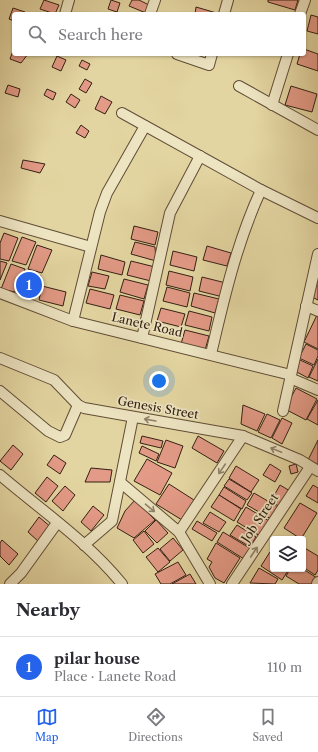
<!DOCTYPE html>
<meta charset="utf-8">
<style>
:root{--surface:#fff;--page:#f7f7f7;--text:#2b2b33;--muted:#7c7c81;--line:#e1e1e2;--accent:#2563eb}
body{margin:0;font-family:"Libre Caslon Text",serif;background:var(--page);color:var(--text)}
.controls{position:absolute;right:12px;bottom:12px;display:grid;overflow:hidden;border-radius:4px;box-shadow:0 1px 3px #0004}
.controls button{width:36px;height:36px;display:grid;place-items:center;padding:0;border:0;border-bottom:1px solid var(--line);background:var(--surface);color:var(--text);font:20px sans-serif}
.you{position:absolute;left:159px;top:381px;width:14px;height:14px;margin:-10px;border:3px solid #fff;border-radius:50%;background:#1a73e8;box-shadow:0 0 0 6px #1a73e833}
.badge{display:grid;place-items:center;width:26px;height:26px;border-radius:50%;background:var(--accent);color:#fff;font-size:13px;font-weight:700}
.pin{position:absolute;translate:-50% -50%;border:2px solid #fff;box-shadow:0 1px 4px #0006}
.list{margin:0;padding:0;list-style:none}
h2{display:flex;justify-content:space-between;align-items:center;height:52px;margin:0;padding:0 16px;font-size:17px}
h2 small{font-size:13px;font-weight:400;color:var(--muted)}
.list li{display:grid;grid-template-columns:26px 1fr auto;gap:12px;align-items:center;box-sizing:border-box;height:60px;padding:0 16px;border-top:1px solid var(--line)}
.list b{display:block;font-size:15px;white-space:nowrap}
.list p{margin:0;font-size:13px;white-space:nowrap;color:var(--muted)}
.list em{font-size:13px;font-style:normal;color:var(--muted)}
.icon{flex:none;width:22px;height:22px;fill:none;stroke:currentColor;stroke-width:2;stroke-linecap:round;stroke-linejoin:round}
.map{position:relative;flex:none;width:318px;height:584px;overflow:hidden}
.search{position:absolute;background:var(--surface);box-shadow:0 1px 3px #0004;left:12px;right:12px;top:12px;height:44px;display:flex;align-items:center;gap:10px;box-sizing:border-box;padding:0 14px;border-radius:4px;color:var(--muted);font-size:15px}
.sheet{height:112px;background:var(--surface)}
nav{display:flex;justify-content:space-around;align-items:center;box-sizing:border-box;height:56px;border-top:1px solid var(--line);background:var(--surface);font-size:11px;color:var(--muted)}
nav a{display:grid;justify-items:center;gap:2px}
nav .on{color:var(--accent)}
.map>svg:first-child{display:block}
.building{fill:#e39a86;stroke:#342013}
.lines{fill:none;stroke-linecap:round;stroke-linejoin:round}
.minor-casing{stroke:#604d36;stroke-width:12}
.minor{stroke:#ede4c2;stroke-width:10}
.oneway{stroke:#90826a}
.labels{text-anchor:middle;stroke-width:3.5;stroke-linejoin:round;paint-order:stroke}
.street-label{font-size:12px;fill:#342013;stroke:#ede4c2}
</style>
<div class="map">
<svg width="318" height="584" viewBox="0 0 318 584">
<rect width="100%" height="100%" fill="#e3d5a1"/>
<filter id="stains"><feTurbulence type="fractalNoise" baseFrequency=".005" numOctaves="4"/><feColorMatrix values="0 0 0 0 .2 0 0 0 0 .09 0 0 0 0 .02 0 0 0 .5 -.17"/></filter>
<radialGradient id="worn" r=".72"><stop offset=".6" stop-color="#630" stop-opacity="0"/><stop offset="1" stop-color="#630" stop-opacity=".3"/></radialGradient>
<g class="building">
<polygon points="44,0 59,5 55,14 40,9"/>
<polygon points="111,0 120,3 117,12 108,9"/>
<polygon points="132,0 139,0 149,5 146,13 129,6"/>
<polygon points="268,0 298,0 295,10 268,2"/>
<polygon points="196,7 220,14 195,14"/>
<polygon points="13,8 25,12 24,14 14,14 14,21 9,19"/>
<polygon points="311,15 318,17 318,34 307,31"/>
<polygon points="14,48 14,54 28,54 21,63 10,59"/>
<polygon points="304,49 318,54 318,71 297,64 300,54 304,54"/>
<polygon points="57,56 66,60 61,71 52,67"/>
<polygon points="82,60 90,64 87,70 79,66"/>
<polygon points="85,79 92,83 86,93 79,89"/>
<polygon points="8,85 20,89 18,97 5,93"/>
<polygon points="291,86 317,94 312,112 285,105"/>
<polygon points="47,89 56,93 53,100 44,95"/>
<polygon points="71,94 80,100 75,108 66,102"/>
<polygon points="101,96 112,102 105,114 95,109"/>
<polygon points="81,125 89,131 85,138 76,133"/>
<polygon points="23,160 45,164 40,173 21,168"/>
<polygon points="134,226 158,232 155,245 131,239"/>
<polygon points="4,233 18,238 9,261 0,259 0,243"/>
<polygon points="22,237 36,242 26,265 12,261"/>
<polygon points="135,242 155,247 156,261 131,254"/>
<polygon points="37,245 52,250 42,273 28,269"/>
<polygon points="207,246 231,253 227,266 203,260"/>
<polygon points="173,251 197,257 194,271 170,265"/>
<polygon points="101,255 125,262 122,275 98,269"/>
<polygon points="0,261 7,263 0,280"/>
<polygon points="131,261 155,267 151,281 127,275"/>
<polygon points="11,264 25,269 15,292 1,289"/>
<polygon points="26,271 41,276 31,299 17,295"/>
<polygon points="169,271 193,277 190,291 166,285"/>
<polygon points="92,272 109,276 105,289 88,286"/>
<polygon points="202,277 226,283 223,297 199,291"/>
<polygon points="124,279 148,285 144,299 120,292"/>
<polygon points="318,280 318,300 310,296"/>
<polygon points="42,286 66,292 63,306 39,300"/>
<polygon points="167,287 190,293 187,307 163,301"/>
<polygon points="90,289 114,295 110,309 86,303"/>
<polygon points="194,293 219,299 215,313 191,306"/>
<polygon points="120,295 144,301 140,315 116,309"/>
<polygon points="161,308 185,314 181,327 157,321"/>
<polygon points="189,311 212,317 209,331 185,325"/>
<polygon points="317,315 318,316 318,349 304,342"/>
<polygon points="185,330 209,336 205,350 181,344"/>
<polygon points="306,344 318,350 318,356 314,365 299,358"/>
<polygon points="318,359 318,381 309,377"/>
<polygon points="300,360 313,366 308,378 295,371"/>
<polygon points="296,388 317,399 306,420 285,409"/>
<polygon points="318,400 318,425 307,419"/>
<polygon points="243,405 265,414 257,431 241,424"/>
<polygon points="267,414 280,420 271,438 258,432"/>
<polygon points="282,418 292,423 282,444 272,438"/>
<polygon points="142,436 163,441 161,448 140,443"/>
<polygon points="198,436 224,451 217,463 192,448"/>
<polygon points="166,440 183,446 175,468 157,462"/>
<polygon points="318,440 318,465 308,460"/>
<polygon points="13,445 23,454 11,470 0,461"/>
<polygon points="142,446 159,454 156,461 139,453"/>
<polygon points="54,455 66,463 60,474 47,465"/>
<polygon points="147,459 172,473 160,495 134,481"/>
<polygon points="270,464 281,471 275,482 263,475"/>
<polygon points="296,464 298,472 291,474 289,466"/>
<polygon points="236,466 259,480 251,492 229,478"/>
<polygon points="91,468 112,470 110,482 85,482"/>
<polygon points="47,477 58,486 46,502 35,493"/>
<polygon points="229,479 252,493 247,500 224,486"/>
<polygon points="169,484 194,500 182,520 156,504"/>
<polygon points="280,485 290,491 280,507 271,501"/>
<polygon points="313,485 318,488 318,503 306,496"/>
<polygon points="65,486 75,495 63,511 52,501"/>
<polygon points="224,487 246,501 242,509 219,495"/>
<polygon points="254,493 278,507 271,519 247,505"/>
<polygon points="219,495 241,509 234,521 211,507"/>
<polygon points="135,500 155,520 134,538 117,528 125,511"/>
<polygon points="300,503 317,513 301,539 284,528"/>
<polygon points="93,506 104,515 91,531 81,522"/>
<polygon points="246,507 269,521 260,536 237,522"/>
<polygon points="210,512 226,522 219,532 203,523"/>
<polygon points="39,517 52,528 39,542 28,532"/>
<polygon points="156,520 168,533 157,543 145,531"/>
<polygon points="197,521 217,533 212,541 192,529"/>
<polygon points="237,525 256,537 250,547 230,535"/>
<polygon points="144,531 154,544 143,553 133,540"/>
<polygon points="223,532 251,549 244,559 217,542"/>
<polygon points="173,538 183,550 170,561 160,549"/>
<polygon points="2,540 18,554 9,565 0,556 0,543"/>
<polygon points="216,543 240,558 224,583 215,578 209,567 212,562 207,559"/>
<polygon points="303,547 318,556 318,570 315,575 303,567"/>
<polygon points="158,548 170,562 158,572 146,557"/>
<polygon points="270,552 273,554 273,569 289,569 282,580 261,566"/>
<polygon points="178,562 186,575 170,584 161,584 155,574"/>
<polygon points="259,568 278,579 275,584 250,583"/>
<polygon points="290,569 303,569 317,578 313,584 299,584 286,576"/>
<polygon points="190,574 196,584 172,584"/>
</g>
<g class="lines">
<g class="minor-casing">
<g id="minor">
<polyline points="65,14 69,0"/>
<polyline points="150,14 155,0"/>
<polyline points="224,14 228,0"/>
<polyline points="300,14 305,0"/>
<polyline points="177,54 209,65 212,54"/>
<polyline points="239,86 318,130"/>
<polyline points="272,105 288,54"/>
<polyline points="122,113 261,190 318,218"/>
<polyline points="0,221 91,247"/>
<polyline points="0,293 73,321 291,375"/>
<polyline points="306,306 318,311"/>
<polyline points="73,321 100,212 107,193 145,126"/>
<polyline points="142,338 170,213 200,156"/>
<path d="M 211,354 C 224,298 237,242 261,190"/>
<polyline points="0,358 54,380 78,405 84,408 243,436 300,460 318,471"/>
<polyline points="290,378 318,390"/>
<polyline points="0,391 48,431 60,437 65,435 78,405"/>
<polyline points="283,411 318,254"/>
<path d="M 0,475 C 41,510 88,542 122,584"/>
<polyline points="120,482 179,532 210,584"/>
<polyline points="179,532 243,436"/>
<polyline points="84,545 112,521 133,417"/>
<polyline points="10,584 21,573 57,523"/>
<polyline points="232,584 310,467"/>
<polyline points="317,584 318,582"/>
</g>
</g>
<use href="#minor" class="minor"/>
</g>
<defs><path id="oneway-shaft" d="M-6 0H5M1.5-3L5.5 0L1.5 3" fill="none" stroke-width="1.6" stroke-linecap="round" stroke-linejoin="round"/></defs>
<g class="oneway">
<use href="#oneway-shaft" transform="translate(150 420) rotate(-170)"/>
<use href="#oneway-shaft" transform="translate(276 450) rotate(-158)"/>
<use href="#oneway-shaft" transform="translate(222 469) rotate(124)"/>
<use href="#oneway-shaft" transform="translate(150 508) rotate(40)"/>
<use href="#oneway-shaft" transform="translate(254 552) rotate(-56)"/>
</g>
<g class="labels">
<g class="street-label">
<text transform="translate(147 325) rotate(13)" y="4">Lanete Road</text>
<text transform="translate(158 408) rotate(10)" y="4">Genesis Street</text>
<text transform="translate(260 518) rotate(-56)" y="4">Job Street</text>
</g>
</g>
<rect width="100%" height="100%" filter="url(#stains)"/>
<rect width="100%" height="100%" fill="url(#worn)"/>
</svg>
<div class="controls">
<button><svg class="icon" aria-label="layers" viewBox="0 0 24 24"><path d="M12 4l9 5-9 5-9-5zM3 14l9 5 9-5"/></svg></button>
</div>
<div class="you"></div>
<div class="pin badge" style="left:29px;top:285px">1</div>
<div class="search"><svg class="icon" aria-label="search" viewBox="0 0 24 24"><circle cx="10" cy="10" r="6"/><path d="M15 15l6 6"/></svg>Search here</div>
</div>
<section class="sheet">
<h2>Nearby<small></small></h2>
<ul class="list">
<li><span class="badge">1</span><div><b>pilar house</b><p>Place · Lanete Road</p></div><em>110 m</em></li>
</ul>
</section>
<nav>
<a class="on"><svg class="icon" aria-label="map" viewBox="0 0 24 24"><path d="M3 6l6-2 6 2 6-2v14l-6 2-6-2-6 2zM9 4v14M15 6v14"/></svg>Map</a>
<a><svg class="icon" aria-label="directions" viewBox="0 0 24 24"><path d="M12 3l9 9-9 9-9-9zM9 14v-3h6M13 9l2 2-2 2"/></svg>Directions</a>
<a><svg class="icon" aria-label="saved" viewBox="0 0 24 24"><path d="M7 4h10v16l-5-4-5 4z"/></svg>Saved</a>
</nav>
